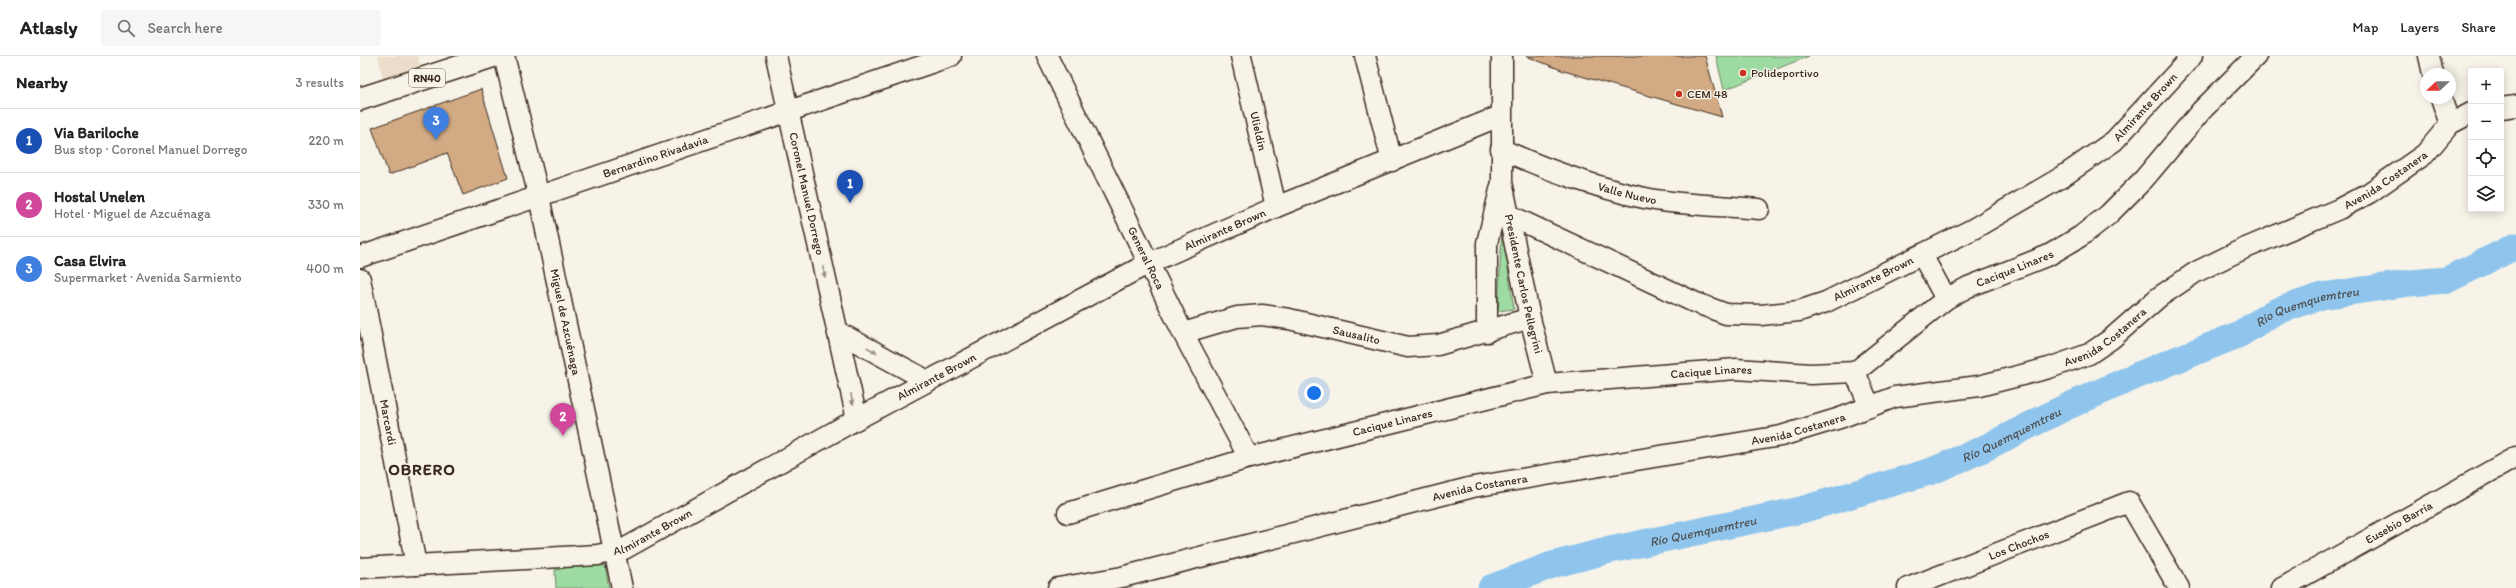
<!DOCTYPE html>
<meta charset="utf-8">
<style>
:root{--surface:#fff;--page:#f6f6f6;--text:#222;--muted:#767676;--line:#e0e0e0;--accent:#c8321e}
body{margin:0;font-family:Itim,sans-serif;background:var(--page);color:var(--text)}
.controls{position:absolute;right:12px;top:12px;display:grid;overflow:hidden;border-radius:4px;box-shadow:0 2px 10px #0003}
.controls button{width:36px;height:36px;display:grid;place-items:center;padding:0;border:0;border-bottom:1px solid var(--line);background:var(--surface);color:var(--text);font:20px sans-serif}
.compass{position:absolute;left:2060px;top:12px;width:36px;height:36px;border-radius:50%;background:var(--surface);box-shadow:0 2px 10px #0003;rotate:248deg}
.you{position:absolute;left:954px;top:337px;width:14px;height:14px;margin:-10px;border:3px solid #fff;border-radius:50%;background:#1a73e8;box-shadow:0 0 0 6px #1a73e833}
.badge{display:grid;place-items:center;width:26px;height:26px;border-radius:50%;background:var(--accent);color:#fff;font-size:13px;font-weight:700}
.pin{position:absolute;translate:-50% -33px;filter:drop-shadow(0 1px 2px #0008)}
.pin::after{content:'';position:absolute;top:21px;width:14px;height:12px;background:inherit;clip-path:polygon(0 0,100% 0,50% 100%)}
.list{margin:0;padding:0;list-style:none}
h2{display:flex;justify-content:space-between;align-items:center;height:52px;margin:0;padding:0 16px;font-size:17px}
h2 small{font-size:13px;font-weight:400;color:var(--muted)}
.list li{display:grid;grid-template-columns:26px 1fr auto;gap:12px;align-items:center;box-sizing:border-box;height:64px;padding:0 16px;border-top:1px solid var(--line)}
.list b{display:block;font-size:15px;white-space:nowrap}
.list p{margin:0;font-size:13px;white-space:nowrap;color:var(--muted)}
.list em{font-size:13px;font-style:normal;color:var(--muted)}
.icon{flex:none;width:22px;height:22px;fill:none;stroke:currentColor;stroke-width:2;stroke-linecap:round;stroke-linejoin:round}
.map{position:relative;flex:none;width:2156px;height:532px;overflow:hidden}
header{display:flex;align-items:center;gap:24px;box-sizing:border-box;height:56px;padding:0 20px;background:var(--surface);border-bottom:1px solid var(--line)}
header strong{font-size:19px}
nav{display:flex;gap:22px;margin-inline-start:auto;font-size:14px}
.search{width:280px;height:36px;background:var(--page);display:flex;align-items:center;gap:10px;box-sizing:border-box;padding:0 14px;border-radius:4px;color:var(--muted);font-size:15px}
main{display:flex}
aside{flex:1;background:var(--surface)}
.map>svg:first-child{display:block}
.built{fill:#ecddca}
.green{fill:#9edba2;stroke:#6c8260}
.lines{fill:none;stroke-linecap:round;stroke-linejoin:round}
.river{stroke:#8fc5ed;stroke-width:27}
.building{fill:#d2ab84;stroke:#3b2a1e}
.minor-casing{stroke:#3b2a1e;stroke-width:23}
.highway-casing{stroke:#3b2a1e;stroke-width:25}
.minor{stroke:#f7f3e8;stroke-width:20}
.highway{stroke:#f7f3e8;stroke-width:22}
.oneway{fill:#998e83}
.poi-dot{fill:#c8321e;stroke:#f7f3e8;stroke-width:1.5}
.labels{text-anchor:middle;stroke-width:3;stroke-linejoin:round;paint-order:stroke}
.shield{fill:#f7f3e8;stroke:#73665b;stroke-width:1}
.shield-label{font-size:11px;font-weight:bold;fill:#3b2a1e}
.poi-label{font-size:12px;fill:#3b2a1e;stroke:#f7f3e8;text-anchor:start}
.street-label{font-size:12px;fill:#3b2a1e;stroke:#f7f3e8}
.water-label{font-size:13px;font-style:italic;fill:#505152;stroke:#f7f3e8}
.district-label{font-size:16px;font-weight:bold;letter-spacing:1px;fill:#3b2a1e;stroke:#f7f3e8}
</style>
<header>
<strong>Atlasly</strong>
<div class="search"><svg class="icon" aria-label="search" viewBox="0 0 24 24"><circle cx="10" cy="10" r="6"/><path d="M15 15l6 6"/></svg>Search here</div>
<nav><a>Map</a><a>Layers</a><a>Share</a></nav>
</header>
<main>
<aside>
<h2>Nearby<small>3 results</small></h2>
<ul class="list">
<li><span class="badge" style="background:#1a4fb4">1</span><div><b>Via Bariloche</b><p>Bus stop · Coronel Manuel Dorrego</p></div><em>220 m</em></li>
<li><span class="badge" style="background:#d1479c">2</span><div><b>Hostal Unelen</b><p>Hotel · Miguel de Azcuénaga</p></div><em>330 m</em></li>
<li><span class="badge" style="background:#3f7fe0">3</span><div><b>Casa Elvira</b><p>Supermarket · Avenida Sarmiento</p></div><em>400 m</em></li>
</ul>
</aside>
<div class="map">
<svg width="2156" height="532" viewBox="0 0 2156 532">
<rect width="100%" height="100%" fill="#f7f3e8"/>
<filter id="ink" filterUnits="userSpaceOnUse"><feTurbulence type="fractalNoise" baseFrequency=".025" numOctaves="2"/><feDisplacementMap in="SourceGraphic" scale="8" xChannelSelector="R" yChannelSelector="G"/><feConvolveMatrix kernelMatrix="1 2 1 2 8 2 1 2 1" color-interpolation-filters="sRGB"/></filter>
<g filter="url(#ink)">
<polygon class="built" points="18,0 58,0 61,14 23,23"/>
<g class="green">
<polygon points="1356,0 1449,0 1364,34"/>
<polygon points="1142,173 1154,253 1138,255"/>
<polygon points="235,506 245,510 249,532 196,532 195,514"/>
</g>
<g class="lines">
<path class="river" id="s1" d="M 1131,532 L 1192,509 L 1250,494 L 1441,454 L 1572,415 L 1621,394 L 1704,352 L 1776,320 L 1880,278 L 1914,256 L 1962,240 L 2050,227 L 2087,224 L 2156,190"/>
</g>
<g class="building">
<polygon points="1166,0 1345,0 1362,61 1204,15"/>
<polygon points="121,33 148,122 103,139 87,97 29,119 12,72"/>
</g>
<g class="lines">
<g class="minor-casing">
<g id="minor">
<path id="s2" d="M 144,0 L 179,141 L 262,532"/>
<path id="s3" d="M 416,0 L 497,363"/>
<path id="s4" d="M 687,0 L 823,277 L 889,402"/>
<path id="s5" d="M 881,0 L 916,151"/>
<polyline points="1005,0 1032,105"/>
<path id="s6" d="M 1142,0 L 1142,126 L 1170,262 L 1187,328"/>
<polyline points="2069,0 2073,18"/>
<polyline points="2081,42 2090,68"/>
<polyline points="2141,52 2156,50"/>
<path id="s7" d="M 1141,93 C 1184,113 1249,136 1295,144 C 1329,149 1365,150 1399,153"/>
<path id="s8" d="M 1149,159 L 1334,246 L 1366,258 L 1401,259 L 1439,255 L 1466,246 L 1613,173 L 1702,121 L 1754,85 L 1832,0"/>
<polyline points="1562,199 1586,243"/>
<path id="s9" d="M 0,201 L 591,0"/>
<path id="s10" d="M 0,223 L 56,509"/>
<polyline points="478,276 568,325"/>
<polyline points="1127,276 1127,187 1141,130"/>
<path id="s11" d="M 823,277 L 877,261 L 902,259 L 929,263 L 1048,291 L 1078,289 L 1170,262"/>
<polyline points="1495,316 1510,351"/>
<path id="s12" d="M 708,457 L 889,402 L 1187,328 L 1376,313 L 1451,318 L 1495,316 L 1586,243 L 1608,231 L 1689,199 L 1721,180 L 1748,159 L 1784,123 L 1842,54 L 1896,0"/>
<path id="s13" d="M 0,512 L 238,499 L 264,493 L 497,363 L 789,207 L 916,151 L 1140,60"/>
<path id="s14" d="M 698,532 L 762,521 L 1113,431 L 1421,380 L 1480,362 L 1535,341 L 1619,330 L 1689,312 L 1729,298 L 1751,283 L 1799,241 L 1836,216 L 1881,194 L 1979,153 L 2009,137 L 2065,98 L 2090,68 L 2111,57"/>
<path id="s15" d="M 1548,532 L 1769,446 L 1819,532"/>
<path id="s16" d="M 1922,532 L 2156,401"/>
</g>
</g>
<g class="highway-casing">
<polyline id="highway" points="0,43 133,0"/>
</g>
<use href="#minor" class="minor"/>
<use href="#highway" class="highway"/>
</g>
<defs><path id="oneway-solid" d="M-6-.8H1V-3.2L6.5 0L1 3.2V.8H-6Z"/></defs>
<g class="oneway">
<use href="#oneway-solid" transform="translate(464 216) rotate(77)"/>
<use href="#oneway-solid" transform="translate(512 294) rotate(28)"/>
<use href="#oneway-solid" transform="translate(492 343) rotate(77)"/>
</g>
</g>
<g class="poi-dot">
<circle cx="1383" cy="17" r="4"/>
<circle cx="1319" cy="38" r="4"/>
</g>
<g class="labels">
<rect class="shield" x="49" y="13" width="36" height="18" rx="3"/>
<g class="shield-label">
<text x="67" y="26">RN40</text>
</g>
<g class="poi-label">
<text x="1391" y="21">Polideportivo</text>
<text x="1327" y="42">CEM 48</text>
</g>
<g class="street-label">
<text dy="4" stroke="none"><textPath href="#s8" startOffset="717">Almirante Brown</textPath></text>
<text dy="4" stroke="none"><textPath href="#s5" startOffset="77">Ulieldin</textPath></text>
<text dy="4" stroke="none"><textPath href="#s9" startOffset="312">Bernardino Rivadavia</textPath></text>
<text dy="4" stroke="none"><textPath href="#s14" startOffset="1406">Avenida Costanera</textPath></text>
<text dy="4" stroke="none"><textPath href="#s7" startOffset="134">Valle Nuevo</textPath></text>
<text dy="4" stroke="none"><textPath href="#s3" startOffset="141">Coronel Manuel Dorrego</textPath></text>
<text dy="4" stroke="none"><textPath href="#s13" startOffset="946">Almirante Brown</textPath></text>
<text dy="4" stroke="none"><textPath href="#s4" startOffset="225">General Roca</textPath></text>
<text dy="4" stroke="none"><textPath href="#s12" startOffset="997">Cacique Linares</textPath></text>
<text dy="4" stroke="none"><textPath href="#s8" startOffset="393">Almirante Brown</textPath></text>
<text dy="4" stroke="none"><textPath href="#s6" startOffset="230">Presidente Carlos Pellegrini</textPath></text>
<text dy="4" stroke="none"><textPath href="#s2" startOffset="273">Miguel de Azcuénaga</textPath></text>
<text dy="4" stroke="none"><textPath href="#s11" startOffset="178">Sausalito</textPath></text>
<text dy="4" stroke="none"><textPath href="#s14" startOffset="1082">Avenida Costanera</textPath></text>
<text dy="4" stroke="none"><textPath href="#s12" startOffset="661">Cacique Linares</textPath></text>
<text dy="4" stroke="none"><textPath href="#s13" startOffset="622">Almirante Brown</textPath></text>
<text dy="4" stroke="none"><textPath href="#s10" startOffset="146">Marcardi</textPath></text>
<text dy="4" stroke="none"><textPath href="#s12" startOffset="337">Cacique Linares</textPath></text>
<text dy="4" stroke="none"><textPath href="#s14" startOffset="758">Avenida Costanera</textPath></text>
<text dy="4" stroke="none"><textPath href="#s14" startOffset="434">Avenida Costanera</textPath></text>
<text dy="4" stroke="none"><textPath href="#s16" startOffset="134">Eusebio Barría</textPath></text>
<text dy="4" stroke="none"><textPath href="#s13" startOffset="298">Almirante Brown</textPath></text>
<text dy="4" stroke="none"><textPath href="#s15" startOffset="119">Los Chochos</textPath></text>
</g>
<g class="water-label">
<text dy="5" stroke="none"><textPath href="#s1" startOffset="868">Río Quemquemtreu</textPath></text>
<text dy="5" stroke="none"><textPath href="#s1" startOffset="544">Río Quemquemtreu</textPath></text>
<text dy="5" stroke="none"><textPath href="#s1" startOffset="220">Río Quemquemtreu</textPath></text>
</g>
<g class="district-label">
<text x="62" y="419">OBRERO</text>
</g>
</g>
</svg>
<div class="controls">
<button>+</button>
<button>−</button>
<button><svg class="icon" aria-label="locate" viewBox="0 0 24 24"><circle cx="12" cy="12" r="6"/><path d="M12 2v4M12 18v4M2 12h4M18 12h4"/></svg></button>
<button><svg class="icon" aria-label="layers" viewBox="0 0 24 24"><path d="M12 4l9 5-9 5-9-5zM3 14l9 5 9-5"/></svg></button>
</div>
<svg class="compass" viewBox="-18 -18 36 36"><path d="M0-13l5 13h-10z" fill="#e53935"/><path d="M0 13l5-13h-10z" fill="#767676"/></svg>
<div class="you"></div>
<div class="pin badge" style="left:490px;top:147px;background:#1a4fb4">1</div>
<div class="pin badge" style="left:203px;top:380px;background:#d1479c">2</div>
<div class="pin badge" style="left:76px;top:84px;background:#3f7fe0">3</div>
</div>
</main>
